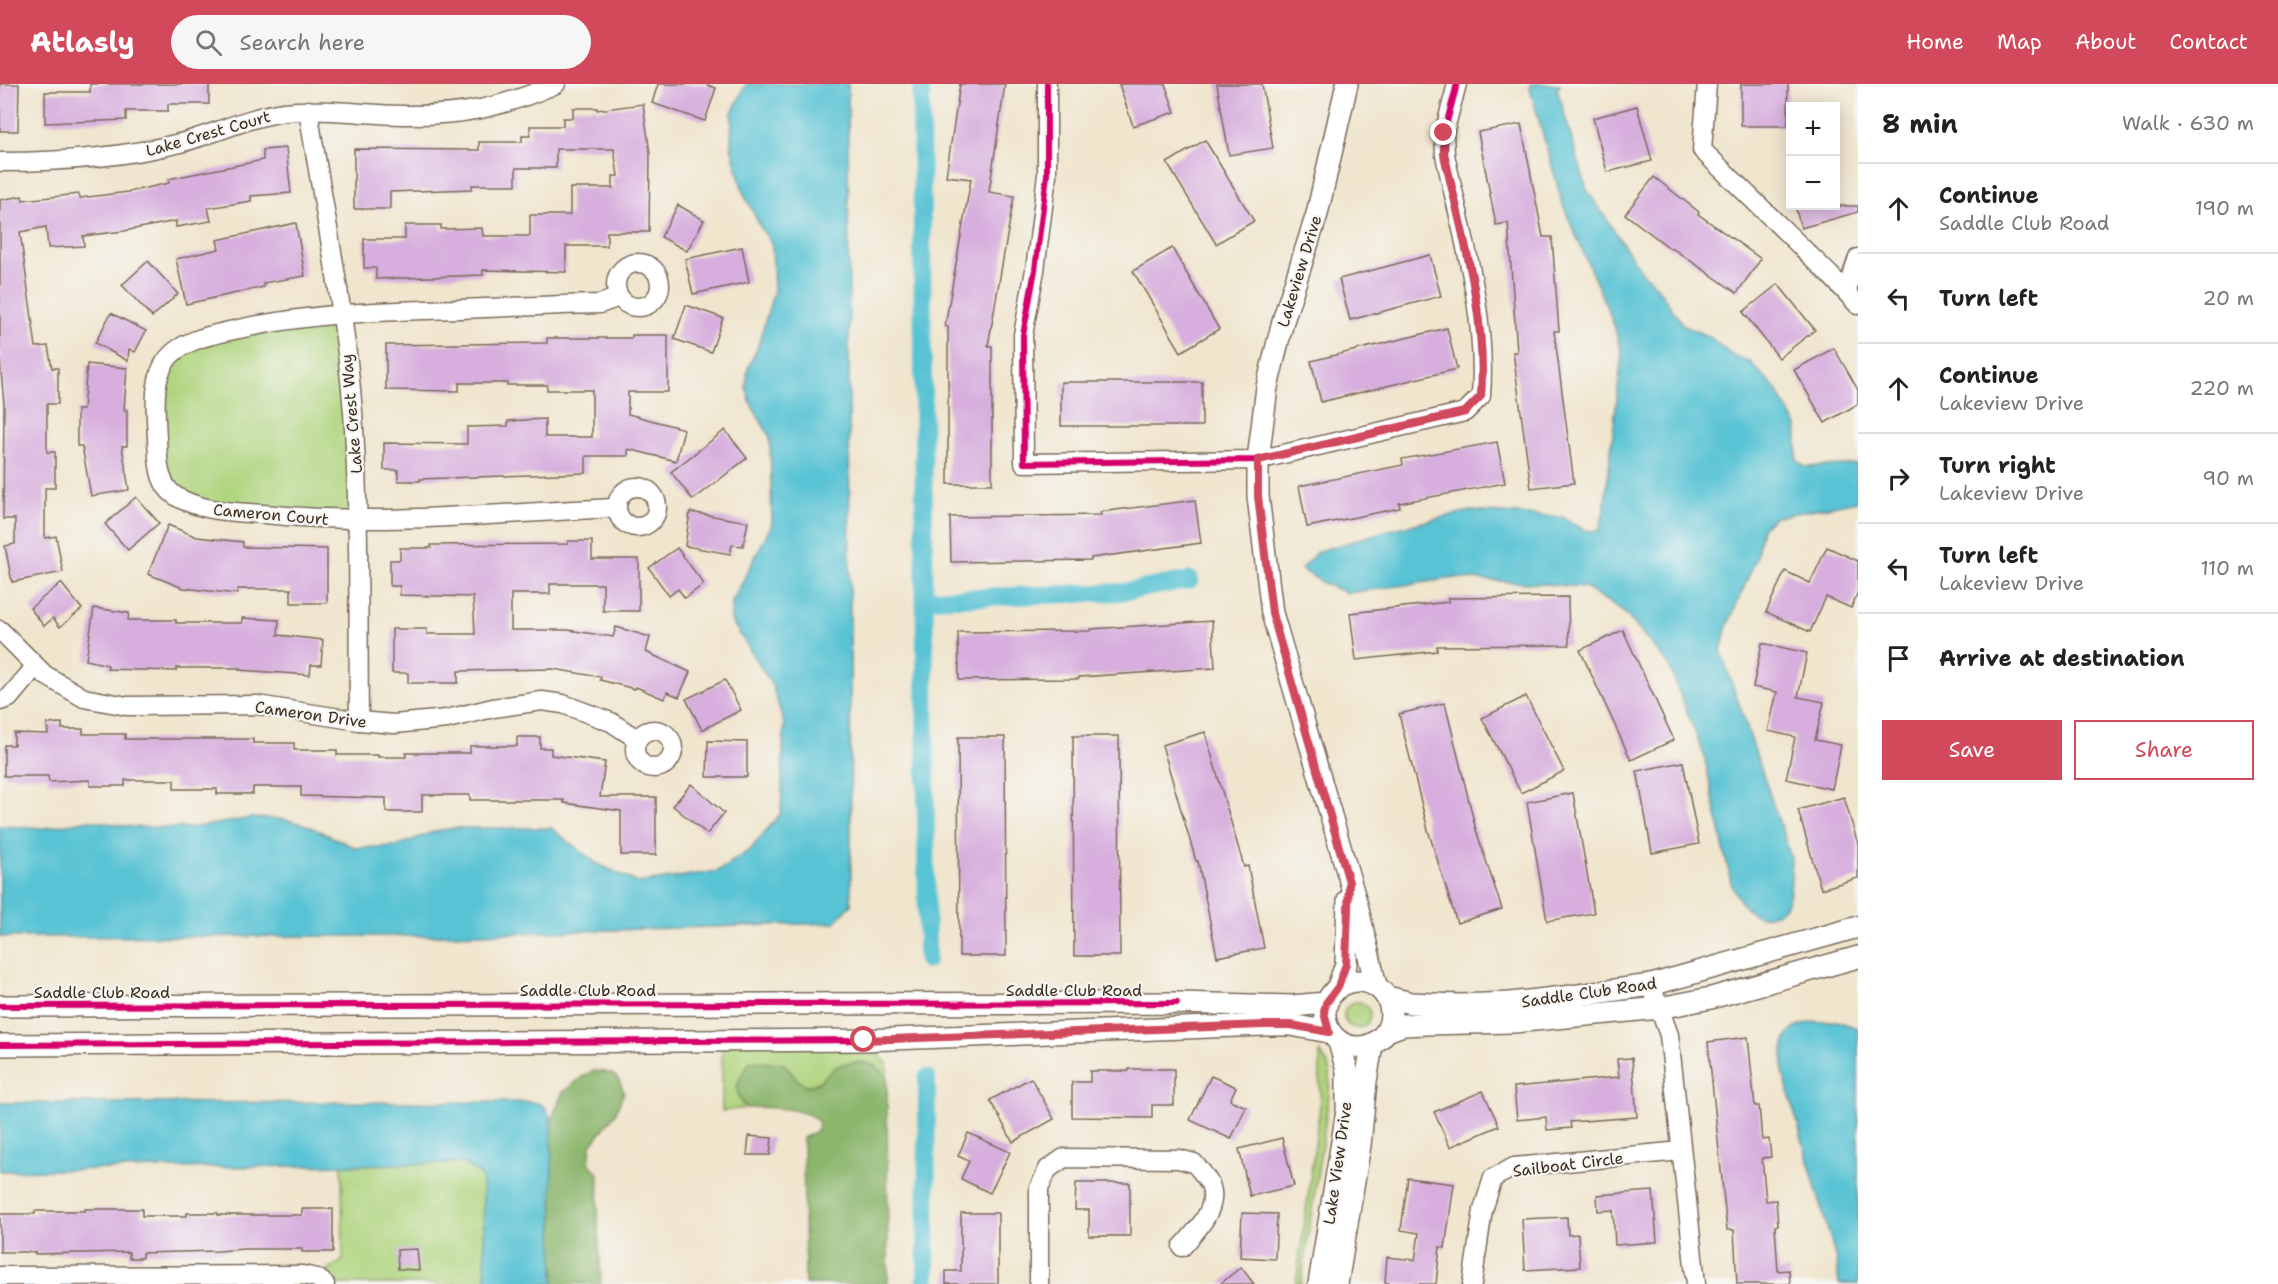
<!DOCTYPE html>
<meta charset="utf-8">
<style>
:root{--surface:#fff;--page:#f6f6f6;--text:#222;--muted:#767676;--line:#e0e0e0;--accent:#d1495b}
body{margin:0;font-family:"Shantell Sans",sans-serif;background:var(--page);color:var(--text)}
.controls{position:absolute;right:18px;top:18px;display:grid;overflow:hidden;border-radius:0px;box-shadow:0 3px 15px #0003}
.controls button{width:54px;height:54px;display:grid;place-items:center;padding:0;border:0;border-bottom:2px solid var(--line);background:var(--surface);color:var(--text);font:30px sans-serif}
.stop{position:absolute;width:18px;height:18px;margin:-14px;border:4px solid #d1495b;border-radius:50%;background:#fff}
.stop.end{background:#d1495b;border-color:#fff;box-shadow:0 2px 6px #0008}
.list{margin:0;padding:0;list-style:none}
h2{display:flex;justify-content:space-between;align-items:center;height:78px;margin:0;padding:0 24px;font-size:26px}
h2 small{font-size:20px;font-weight:400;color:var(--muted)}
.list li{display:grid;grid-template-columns:39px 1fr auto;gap:18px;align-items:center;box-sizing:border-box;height:90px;padding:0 24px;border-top:2px solid var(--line)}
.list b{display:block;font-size:22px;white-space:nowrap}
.list p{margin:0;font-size:20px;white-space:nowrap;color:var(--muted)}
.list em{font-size:20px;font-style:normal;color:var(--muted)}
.actions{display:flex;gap:12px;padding:18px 24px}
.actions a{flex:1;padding:14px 0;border:2px solid var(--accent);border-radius:0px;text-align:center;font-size:21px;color:var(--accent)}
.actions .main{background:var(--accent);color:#fff}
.icon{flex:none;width:33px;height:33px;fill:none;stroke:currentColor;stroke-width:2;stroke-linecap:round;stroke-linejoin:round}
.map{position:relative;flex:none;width:1858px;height:1200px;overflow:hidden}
header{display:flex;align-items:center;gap:36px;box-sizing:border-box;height:84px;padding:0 30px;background:var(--accent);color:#fff}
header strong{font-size:28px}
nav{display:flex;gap:33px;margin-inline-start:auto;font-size:21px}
.search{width:420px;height:54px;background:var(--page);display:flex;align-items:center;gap:15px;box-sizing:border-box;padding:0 21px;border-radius:33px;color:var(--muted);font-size:22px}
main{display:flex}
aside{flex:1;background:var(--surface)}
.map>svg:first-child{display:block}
.green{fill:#afd47d;stroke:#757f4e;stroke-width:1.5}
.forest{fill:#8bb66c;stroke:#637045;stroke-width:1.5}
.water{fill:#59c3d4;stroke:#4a7679;stroke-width:1.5}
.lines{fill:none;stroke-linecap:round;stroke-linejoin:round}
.canal{stroke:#59c3d4;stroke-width:18}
.building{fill:#d7aedd}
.minor-casing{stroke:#7a6b5b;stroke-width:21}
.tertiary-casing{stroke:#7a6b5b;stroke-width:24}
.minor{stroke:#fff;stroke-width:18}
.tertiary{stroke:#fff;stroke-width:21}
.cycleway-casing{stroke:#f6f6f2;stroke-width:10}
.cycleway{stroke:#d6006c;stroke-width:6}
.route{stroke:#d1495b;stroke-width:8}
.labels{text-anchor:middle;stroke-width:4.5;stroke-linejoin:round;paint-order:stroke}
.street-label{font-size:16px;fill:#3b2a1e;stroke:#f6f6f2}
</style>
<header>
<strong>Atlasly</strong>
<div class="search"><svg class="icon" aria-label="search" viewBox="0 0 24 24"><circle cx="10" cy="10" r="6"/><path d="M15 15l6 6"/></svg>Search here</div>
<nav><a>Home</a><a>Map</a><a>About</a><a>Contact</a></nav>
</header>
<main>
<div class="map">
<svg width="1858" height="1200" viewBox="0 0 1858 1200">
<rect width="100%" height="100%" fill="#f6f6f2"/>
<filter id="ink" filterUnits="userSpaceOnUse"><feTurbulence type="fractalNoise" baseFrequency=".0167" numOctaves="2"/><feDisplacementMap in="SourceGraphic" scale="12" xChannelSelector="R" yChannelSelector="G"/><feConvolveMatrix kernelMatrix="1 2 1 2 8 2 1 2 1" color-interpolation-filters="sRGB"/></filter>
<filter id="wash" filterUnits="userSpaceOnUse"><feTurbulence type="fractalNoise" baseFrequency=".008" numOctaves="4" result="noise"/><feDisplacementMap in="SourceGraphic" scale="24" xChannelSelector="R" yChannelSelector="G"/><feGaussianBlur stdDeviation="1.35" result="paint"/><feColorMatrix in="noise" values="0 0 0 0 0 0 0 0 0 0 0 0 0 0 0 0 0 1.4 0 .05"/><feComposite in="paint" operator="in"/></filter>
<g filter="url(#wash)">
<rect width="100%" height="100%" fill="#f0e5cd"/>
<g class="green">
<polygon points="341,229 358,436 204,424 164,401 155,321 180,262"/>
<circle cx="1357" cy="931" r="13"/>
<path d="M 722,956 L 864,956 L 887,979 L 887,993 C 851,952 823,1009 804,1000 C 796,997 790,987 784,980 L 741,1019 L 747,1024 L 722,1027 Z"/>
<polygon points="1320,968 1327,979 1330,989 1329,1012 1301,1200 1296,1200 1320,1023"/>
<polygon points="463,1079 482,1092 486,1200 325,1200 317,1194 343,1176 342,1081"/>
</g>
<g class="forest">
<path d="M 751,977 L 784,980 C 790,987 796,997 804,1000 C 817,1006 826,989 836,983 C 843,979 851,979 859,979 C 873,979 879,983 887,993 L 888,1200 L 805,1200 L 803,1054 L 816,1047 L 819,1039 C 810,1024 763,1022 747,1024 C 729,1008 739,992 751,977 Z"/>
<path d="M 594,987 C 614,988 617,989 624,1008 L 615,1030 L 591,1061 L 589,1079 L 599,1090 L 598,1138 L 601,1200 L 554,1200 L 551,1036 L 563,1008 L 585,991 Z"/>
</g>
<g class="water">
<polygon points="746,0 848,0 851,821 834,839 417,852 0,853 0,742 45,744 89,736 133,743 190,744 252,734 283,735 306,741 356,764 397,762 435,747 455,744 551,744 596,779 638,799 718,787 750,766 781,729 784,639 772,601 731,536 732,518 772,440 770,353 752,322 746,304 748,284 757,265 774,207 772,160 761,144 743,108 731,62 732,29"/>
<path d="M 1530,0 L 1561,0 L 1557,5 L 1587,106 L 1642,188 L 1657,203 L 1683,241 L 1711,254 L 1730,270 L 1750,278 L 1775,304 L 1797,342 L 1797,376 L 1805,383 L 1858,380 L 1858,417 L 1775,433 L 1762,444 L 1756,475 L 1726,545 L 1721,567 L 1791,773 C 1790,787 1793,802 1788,816 C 1783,832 1762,837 1749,827 C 1740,820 1736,809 1731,799 L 1704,671 L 1668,580 L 1625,529 L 1585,503 L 1455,494 L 1348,509 L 1325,500 L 1301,485 L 1317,468 L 1385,447 L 1470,427 L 1563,433 L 1584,446 L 1599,447 L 1604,427 L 1622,269 L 1613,238 L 1563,121 L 1530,5 Z"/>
<path d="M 1837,937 L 1858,944 L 1858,1200 L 1839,1200 L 1836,1175 L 1783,988 C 1783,978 1782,963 1786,955 C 1794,936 1820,938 1837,937 Z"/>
<path d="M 534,1018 C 545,1021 548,1026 551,1036 L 554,1200 L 486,1200 L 482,1092 L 463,1079 L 0,1087 L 0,1019 Z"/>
</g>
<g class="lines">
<g class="canal">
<polyline points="921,0 927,876"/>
<polyline points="925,515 1124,508 1190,496"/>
<polyline points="926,1200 927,994"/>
</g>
</g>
<g id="blocks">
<g class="building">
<polygon points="0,0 19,0 18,47 0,47"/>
<polygon points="90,0 209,0 209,20 168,20 168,27 126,27 126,36 45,39 45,8 90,8"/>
<polygon points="658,0 705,0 716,4 705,37 652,19"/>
<polygon points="960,0 1005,0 989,108 1014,112 988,262 992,262 992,400 948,400 948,243 945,242 971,95 946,92"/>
<polygon points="1119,0 1165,0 1175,28 1133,42"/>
<polygon points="1217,0 1262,0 1273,64 1229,71"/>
<rect x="1741" y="0" width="47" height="42"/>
<polygon points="643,20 650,69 649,148 607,148 607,162 566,162 566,188 483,186 483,191 376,195 376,184 364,184 364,155 405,155 405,141 441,141 441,145 482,144 483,152 530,152 530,131 570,131 570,104 613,104 613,92 618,92 614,65 556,65 556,84 516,84 516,101 472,101 472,105 390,108 390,125 354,125 354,65 479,66 479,58 522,58 522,52 530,52 530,42 563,42 563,34 573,34 573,24 597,24 597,26"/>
<polygon points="1637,22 1652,77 1607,88 1593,34"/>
<polygon points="1521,40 1543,153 1552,153 1559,247 1554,247 1574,399 1531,404 1513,268 1517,268 1508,139 1496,141 1478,48"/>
<polygon points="1205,56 1254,137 1216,160 1167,79"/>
<polygon points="286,64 291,109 251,112 251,117 208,124 211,137 176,143 176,137 124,147 83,152 84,162 48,164 46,143 20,148 36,263 48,262 52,284 58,284 58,320 47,320 47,368 55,368 55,404 45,404 45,454 56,452 63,488 12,498 5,462 15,460 15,435 3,435 4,320 0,277 0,116 22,112 23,116 79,110 80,114 128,108 169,99 168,95 263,76 263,66"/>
<polygon points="1654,93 1699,128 1698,130 1761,175 1737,209 1672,164 1671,165 1625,130"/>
<polygon points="678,121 704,136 687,167 661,153"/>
<polygon points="1795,122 1858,122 1858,128 1801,144"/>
<polygon points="296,139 305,192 263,199 264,203 186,220 176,175 219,165 217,156"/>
<polygon points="742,163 749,198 693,210 685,175"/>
<polygon points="1172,164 1219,245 1181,268 1133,187"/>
<polygon points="1430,171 1441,212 1350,236 1339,195"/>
<polygon points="148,177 178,210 152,233 122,201"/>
<polygon points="1778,200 1815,246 1779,274 1743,228"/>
<polygon points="686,221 723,234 711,268 674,255"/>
<polygon points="111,229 146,247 135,268 129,265 128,277 95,259"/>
<polygon points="1447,244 1457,285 1321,318 1311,277"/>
<polygon points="632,251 668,251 668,308 628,308 628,330 684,345 676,377 628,365 628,372 586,372 586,389 420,395 420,397 398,397 398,386 384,386 384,359 467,360 467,343 508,342 508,337 545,335 545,353 592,353 592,306 547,306 547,301 507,301 507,299 459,299 459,307 386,306 386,261 547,259 547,254 632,254"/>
<polygon points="1834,264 1858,306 1858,320 1825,339 1794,286"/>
<polygon points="87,280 127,284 124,326 127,326 127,362 122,362 129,406 91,412 82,362 77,362 77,326 83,326"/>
<rect x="1061" y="298" width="141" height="44"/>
<polygon points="725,346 747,374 693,416 671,388"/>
<polygon points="1497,358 1505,399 1399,419 1400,424 1307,443 1299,402 1403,381 1402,375"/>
<polygon points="136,413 159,439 128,466 105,440"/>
<polygon points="1195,416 1201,459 1091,474 1091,476 951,478 950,433 1101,431 1100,428"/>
<polygon points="690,428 748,438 743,462 732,461 730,470 685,462"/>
<polygon points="168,441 197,453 243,458 243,463 327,465 327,519 291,519 291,505 238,505 237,510 183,504 148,490"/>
<polygon points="568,457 592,457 592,475 639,475 639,527 603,527 603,500 550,500 550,510 511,510 511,546 568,546 613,553 616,543 650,553 646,568 690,588 679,613 667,608 664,615 636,603 635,605 600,596 601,593 553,585 458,587 458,599 408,599 408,589 392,589 392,545 427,545 427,550 475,550 473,513 400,511 400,502 390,502 390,476 400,476 400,464 431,464 431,461 568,460"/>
<polygon points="1827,463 1858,477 1858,508 1851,524 1826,513 1810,548 1766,528 1785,487 1810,499"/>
<polygon points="677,464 704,500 685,514 678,505 669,512 649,484"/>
<polygon points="61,499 82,525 60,543 53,534 44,542 30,524"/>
<polygon points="1568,513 1569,561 1437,562 1437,567 1356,576 1350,529 1448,518 1448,514"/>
<polygon points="94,524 129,529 128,536 176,536 176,539 242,539 242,534 279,536 278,551 323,556 321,581 311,581 310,591 239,586 240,584 176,584 176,587 107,585 108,581 86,576"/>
<polygon points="1212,537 1215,584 1079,593 1079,595 959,596 958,548 1091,547 1091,545"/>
<polygon points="1623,546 1674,656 1631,676 1580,566"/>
<polygon points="1762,559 1807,569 1798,613 1824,618 1815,656 1841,661 1832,705 1786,695 1795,653 1768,647 1777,608 1753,603"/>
<polygon points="725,596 741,626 702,646 686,615"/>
<polygon points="1526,612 1564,687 1521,709 1482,634"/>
<polygon points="1445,619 1476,746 1502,825 1457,839 1428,746 1399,630"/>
<polygon points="62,639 62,645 83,645 83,650 125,650 125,655 253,655 253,659 294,659 294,666 337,666 337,671 378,671 378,673 406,673 406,669 470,669 470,662 517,662 517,653 540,653 540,664 551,664 551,671 605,678 600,713 656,713 656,771 621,771 621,727 564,719 564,716 470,716 470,711 422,711 422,728 386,728 386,714 301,712 301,703 253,703 253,710 217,710 217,705 174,705 174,696 125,696 125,702 90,702 90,696 49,698 48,692 4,692 4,661 14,661 14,649 48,650 47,640"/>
<polygon points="1205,648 1244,783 1248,782 1264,864 1217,873 1198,777 1196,777 1162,661"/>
<polygon points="1073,652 1119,652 1120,872 1074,872"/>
<polygon points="958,653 1005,653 1006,872 959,872"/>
<polygon points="708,657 747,658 747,693 707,693"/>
<polygon points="1683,678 1699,760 1652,769 1637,687"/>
<polygon points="691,700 724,729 707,750 673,722"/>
<polygon points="1573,709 1594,829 1547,837 1527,718"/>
<polygon points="1844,713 1858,760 1858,794 1821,805 1798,726"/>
<polygon points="1748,953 1755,1022 1759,1022 1762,1056 1769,1055 1771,1073 1762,1074 1766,1117 1776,1116 1778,1141 1775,1142 1778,1187 1789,1186 1790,1200 1737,1200 1734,1146 1727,1146 1708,958"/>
<polygon points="1632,974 1637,1033 1570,1038 1571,1044 1547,1046 1546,1033 1517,1036 1514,1003 1619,993 1617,975"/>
<polygon points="1129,985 1174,985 1174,1021 1152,1021 1152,1034 1072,1033 1072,998 1090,998 1090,987 1129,987"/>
<polygon points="1211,992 1236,1003 1230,1016 1246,1023 1231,1055 1190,1036"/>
<polygon points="1031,994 1054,1035 1013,1058 990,1016"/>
<polygon points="1483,1007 1499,1042 1450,1063 1434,1028"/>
<polygon points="968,1049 1010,1068 990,1109 961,1095 969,1077 958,1072"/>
<polygon points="749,1052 772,1054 770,1071 747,1071"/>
<polygon points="1282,1054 1294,1102 1250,1112 1239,1065"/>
<polygon points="1408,1094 1454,1100 1445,1164 1440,1163 1436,1200 1391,1200 1385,1198 1387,1173 1415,1176 1419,1149 1401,1146"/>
<polygon points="1076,1099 1130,1099 1130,1152 1089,1152 1089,1126 1075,1126"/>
<polygon points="1653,1107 1657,1158 1615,1161 1613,1126 1598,1127 1597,1111"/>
<polygon points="85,1125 142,1125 142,1132 187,1132 187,1129 218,1129 218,1131 302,1131 302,1125 333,1125 333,1168 302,1168 302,1165 244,1165 219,1167 142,1169 142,1174 129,1174 129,1168 35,1170 35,1168 0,1168 0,1130 35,1130 35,1127 85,1127"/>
<polygon points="961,1129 998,1129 998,1200 946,1200 946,1187 961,1187"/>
<polygon points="1242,1129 1277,1130 1275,1175 1240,1173"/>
<polygon points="1567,1133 1568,1151 1578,1150 1580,1183 1525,1186 1522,1135"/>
<polygon points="417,1165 419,1186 398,1185 397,1166"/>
<polygon points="1241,1183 1254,1200 1220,1200"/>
</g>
</g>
</g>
<g filter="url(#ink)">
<use href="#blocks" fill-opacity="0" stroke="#7a6b5b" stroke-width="1.5"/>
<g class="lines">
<g class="minor-casing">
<g id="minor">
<path d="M 1047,0 L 1047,91 L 1035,186 L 1023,251 L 1024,379 L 1258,376 L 1465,328 L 1481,312 C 1487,230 1462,150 1445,71 L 1444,49 L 1457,0"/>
<polyline points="1707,0 1702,66 1832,193 1858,221"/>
<path d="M 308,26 C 324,126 345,227 353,328 C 360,431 358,534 359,637"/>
<path d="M 0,78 C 61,78 120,74 180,59 C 215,50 248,33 284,28 C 323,24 363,30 402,31 C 462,32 501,24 556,0"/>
<circle cx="638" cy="201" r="22"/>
<polyline points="1846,208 1858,174"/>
<circle cx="637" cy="423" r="20"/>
<path d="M 616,424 C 499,429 381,442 264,430 C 237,428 208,428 183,416 C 157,405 158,379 157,354 C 156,329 151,295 168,274 C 183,256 212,251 234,246 C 311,229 381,227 460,225 C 507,223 553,221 600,220 L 619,213"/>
<polyline points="0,546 45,591 84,614 127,622 257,621 359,637 394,640 447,635 493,624 542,617 563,620 611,638 637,655"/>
<polyline points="0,617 9,614 35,583"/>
<circle cx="654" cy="665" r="19"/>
<polyline points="1651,901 1669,951 1696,1200"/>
<polyline points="0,1192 303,1191 317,1194 325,1200"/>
<path d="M 1039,1200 L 1039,1104 L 1048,1085 L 1064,1074 L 1179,1075 L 1194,1079 C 1200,1086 1208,1094 1211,1103 C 1218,1126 1195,1148 1182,1163"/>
<polyline points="1472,1200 1483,1126 1493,1094 1514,1083 1681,1067"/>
</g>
</g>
<g class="tertiary-casing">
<g id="tertiary">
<polyline points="1347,0 1317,130 1283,237 1267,303 1258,376 1258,412 1272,529 1357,821 1376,902"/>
<circle cx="1358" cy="930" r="33"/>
<polyline points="1338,903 1346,880 1348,816"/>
<polyline points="1387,913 1411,919 1459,921 1510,919 1572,912 1651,901 1858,843"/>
<polyline points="0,922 1177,919 1292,922 1326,919"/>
<polyline points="1387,947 1403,941 1425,940 1514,938 1660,924 1711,914 1858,873"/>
<polyline points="0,961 864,956 1264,941 1291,941 1329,948"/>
<polyline points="1319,1200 1347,1027 1347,986 1339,958"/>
<polyline points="1337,1200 1360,1061 1366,997 1372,961"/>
</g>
</g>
<use href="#minor" class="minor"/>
<use href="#tertiary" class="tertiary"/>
<g class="cycleway-casing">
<g id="cycleway">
<path d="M 1047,0 L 1047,91 L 1035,186 L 1023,251 L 1024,379 L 1258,376 L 1465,328 L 1481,312 C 1487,230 1462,150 1445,71 L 1444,49 L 1457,0"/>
<polyline points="0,922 1177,919"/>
<polyline points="0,961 864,956"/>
</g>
</g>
<use href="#cycleway" class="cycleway"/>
</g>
</g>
<g class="lines" filter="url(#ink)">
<path class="route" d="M 864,956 L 1264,941 L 1291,941 L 1329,948 L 1324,928 L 1326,919 L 1338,903 L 1346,880 L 1349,798 L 1272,529 L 1258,412 L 1258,376 L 1465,328 L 1481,312 C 1487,230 1462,150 1444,71 L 1444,49"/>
</g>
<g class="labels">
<g class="street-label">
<text transform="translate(208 49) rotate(-16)" y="6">Lake Crest Court</text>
<text transform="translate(1299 187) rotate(-73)" y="6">Lakeview Drive</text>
<text transform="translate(351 330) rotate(-95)" y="6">Lake Crest Way</text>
<text transform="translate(271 430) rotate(5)" y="6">Cameron Court</text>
<text transform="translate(311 630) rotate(8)" y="6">Cameron Drive</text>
<text x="588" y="912">Saddle Club Road</text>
<text x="1074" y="912">Saddle Club Road</text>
<text x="102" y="914">Saddle Club Road</text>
<text transform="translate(1589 908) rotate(-8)" y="6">Saddle Club Road</text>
<text transform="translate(1337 1079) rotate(-82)" y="6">Lake View Drive</text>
<text transform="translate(1568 1080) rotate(-7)" y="6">Sailboat Circle</text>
</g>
</g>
</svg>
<div class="controls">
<button>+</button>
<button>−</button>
</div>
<div class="stop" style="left:864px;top:956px"></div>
<div class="stop end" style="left:1444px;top:49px"></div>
</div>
<aside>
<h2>8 min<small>Walk · 630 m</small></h2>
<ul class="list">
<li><svg class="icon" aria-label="ahead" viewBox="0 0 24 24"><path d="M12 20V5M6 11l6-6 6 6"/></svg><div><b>Continue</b><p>Saddle Club Road</p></div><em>190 m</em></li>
<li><svg class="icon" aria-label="left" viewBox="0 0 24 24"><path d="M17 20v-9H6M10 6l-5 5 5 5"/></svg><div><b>Turn left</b></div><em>20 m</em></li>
<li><svg class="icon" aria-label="ahead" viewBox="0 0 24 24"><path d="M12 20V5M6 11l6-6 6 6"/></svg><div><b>Continue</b><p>Lakeview Drive</p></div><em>220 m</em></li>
<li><svg class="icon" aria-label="right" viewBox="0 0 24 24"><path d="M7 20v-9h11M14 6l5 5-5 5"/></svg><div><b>Turn right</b><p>Lakeview Drive</p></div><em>90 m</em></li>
<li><svg class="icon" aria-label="left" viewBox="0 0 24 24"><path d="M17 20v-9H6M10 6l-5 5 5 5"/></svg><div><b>Turn left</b><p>Lakeview Drive</p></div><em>110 m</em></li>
<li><svg class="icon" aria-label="arrive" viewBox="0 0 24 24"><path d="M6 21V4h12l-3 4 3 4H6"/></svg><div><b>Arrive at destination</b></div></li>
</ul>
<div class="actions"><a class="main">Save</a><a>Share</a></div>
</aside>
</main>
